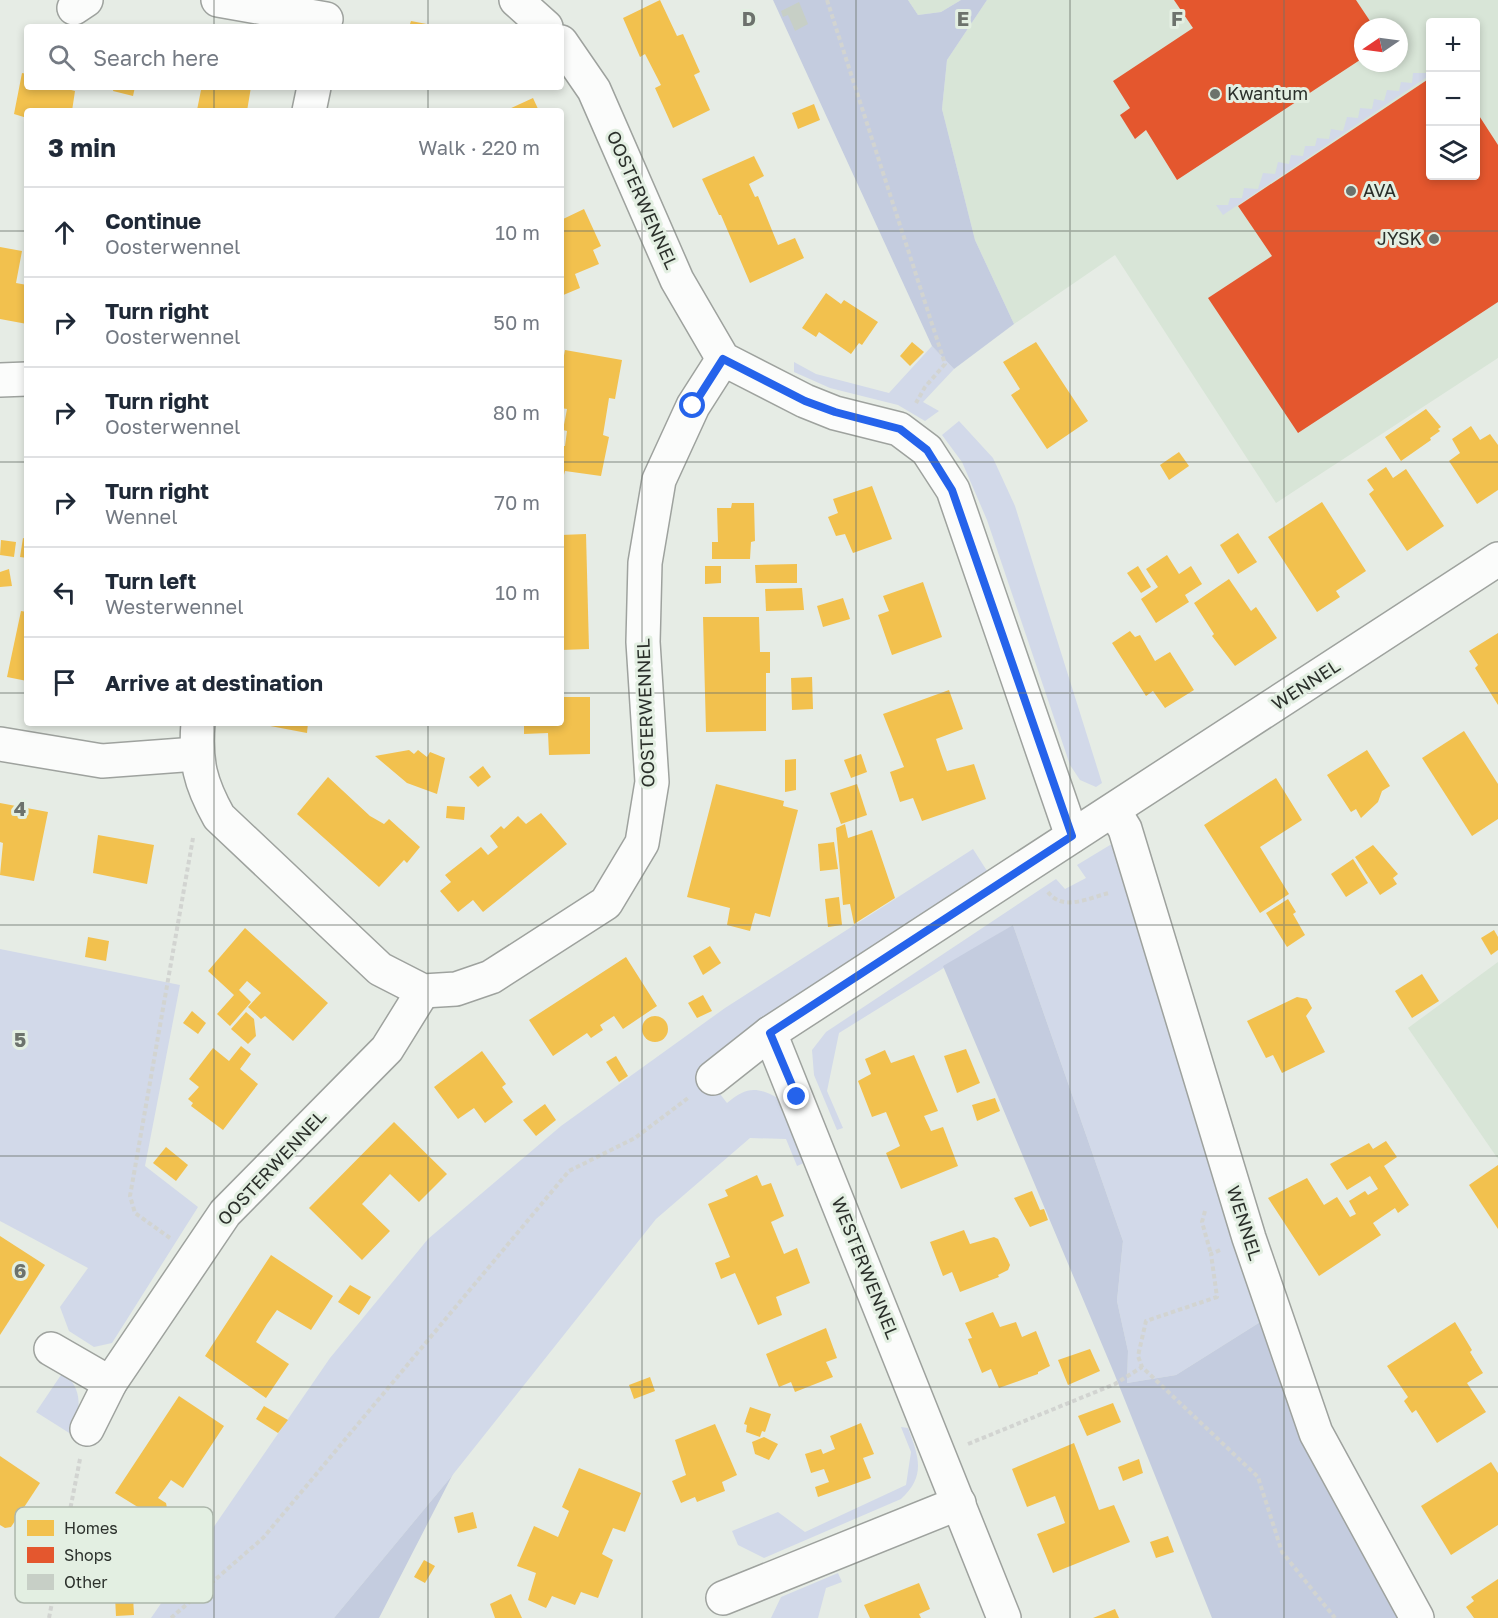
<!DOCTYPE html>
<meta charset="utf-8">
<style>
:root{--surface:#fff;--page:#f6f6f7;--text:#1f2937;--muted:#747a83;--line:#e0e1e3}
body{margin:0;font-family:"Golos Text",sans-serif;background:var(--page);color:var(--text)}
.controls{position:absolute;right:18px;top:18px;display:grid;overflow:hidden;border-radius:6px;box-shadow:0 3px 9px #0003}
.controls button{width:54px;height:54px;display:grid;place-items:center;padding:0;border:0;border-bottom:2px solid var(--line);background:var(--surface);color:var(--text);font:30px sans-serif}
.compass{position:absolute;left:1354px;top:18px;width:54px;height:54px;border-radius:50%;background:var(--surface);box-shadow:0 3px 9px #0003;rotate:257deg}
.stop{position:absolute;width:18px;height:18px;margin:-14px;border:4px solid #2563eb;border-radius:50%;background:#fff}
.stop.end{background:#2563eb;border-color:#fff;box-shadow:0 2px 6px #0008}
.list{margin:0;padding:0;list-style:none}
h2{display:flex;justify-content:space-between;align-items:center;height:78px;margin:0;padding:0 24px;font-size:26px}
h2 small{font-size:20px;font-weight:400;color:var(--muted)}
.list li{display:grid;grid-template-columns:39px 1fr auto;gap:18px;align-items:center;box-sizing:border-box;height:90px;padding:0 24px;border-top:2px solid var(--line)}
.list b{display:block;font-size:22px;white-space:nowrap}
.list p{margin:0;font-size:20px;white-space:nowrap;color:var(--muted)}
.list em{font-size:20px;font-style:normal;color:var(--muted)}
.icon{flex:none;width:33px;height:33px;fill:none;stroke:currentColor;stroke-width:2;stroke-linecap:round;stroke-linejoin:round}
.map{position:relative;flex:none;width:1498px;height:1618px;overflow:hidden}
.search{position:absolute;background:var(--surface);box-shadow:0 3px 9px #0003;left:24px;top:24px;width:540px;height:66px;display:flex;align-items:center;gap:15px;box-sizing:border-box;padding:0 21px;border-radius:6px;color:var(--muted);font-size:22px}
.panel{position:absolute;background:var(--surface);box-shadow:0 3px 9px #0003;left:24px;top:108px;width:540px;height:618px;border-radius:6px}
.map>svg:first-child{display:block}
.built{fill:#d8e5d7;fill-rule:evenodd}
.green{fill:#d2d9e9}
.forest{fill:#c4ccdf}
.homes{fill:#f2c14e}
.shops{fill:#e4572e}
.building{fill:#c7cfc6}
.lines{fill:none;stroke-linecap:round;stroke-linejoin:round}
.minor-casing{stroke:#9ea29e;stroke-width:36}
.path{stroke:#d2d4d1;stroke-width:4;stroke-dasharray:4.5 3;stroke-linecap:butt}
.minor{stroke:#fbfcfb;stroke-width:33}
.route{stroke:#2563eb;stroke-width:8}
.grid{fill:none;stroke:#6c726c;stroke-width:1.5;stroke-opacity:0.55}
.poi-dot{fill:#6c726c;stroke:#e3efe2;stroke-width:2}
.labels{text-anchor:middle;stroke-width:6;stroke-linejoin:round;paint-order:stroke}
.poi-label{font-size:18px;fill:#2b302b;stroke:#e3efe2;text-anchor:start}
.street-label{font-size:18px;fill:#2b302b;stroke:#e3efe2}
.key{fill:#e3efe2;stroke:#acb6ab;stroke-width:1.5}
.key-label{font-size:16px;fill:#2b302b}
.grid-label{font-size:20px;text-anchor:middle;font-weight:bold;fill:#6c726c;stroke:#e3efe2;stroke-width:6;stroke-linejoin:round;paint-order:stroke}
</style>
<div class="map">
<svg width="1498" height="1618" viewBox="0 0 1498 1618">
<rect width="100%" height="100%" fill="#e6ece5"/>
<g class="built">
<polygon points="908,0 961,0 941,12 918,15"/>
<path d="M 987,0 L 1498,0 L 1498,358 L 1276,503 L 1115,255 L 1014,324 L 975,240 L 942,109 L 947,60 ZM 1430,22 L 1476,22 L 1476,176 L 1430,176 ZM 1363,27 L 1399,27 L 1399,63 L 1363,63 Z"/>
<polygon points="1498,962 1498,1159 1408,1028"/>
</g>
<g class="green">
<polygon points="1430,55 1430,75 1223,215 1216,205 1228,205 1230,198 1242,198 1244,188 1258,189 1263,173 1275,174 1278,162 1289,164 1291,155 1303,156 1305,146 1315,146 1317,138 1329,139 1331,129 1343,131 1347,117 1358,118 1360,108 1372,109 1374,99 1384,101 1387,90 1399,91 1401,82 1412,83 1413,73 1427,73"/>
<polygon points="932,346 954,369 923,402 939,411 925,421 898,405 830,388 794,372 794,362 816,374 889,393"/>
<polygon points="959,421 993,458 1015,506 1102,783 1096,787 1080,780 1070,765 987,520 962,462 942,435"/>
<polygon points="1115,842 1265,1319 1176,1375 1127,1383 1128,1351 1117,1301 1123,1241 1013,925 839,1033 827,1091 843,1128 837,1130 814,1075 812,1050 826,1032 1056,879 1065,889 1086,878 1077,865"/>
<path d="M 973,849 L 989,874 L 703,1072 L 727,1103 C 746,1087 756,1086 778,1098 L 804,1163 L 797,1166 L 786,1139 L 750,1138 L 656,1219 L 451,1477 L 334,1618 L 151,1618 L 330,1358 L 428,1239 L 561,1126 L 725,1008 Z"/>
<polygon points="0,949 180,985 145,1166 198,1207 112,1343 94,1347 69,1331 60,1307 88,1268 0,1221"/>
<path d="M 63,1372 C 85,1391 79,1410 74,1436 L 36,1412 Z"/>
<path d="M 901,1427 L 908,1428 C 919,1457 926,1476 901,1499 L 764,1558 L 738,1545 L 732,1531 L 778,1512 L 805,1532 L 906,1485 L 911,1452 Z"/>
<polygon points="838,1573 842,1582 826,1588 818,1618 771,1618 781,1597"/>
</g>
<g class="forest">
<polygon points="773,0 908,0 918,15 941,12 961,0 987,0 947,60 942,109 975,240 1014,324 954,369 932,346"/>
<polygon points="1013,925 1123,1241 1117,1301 1128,1351 1127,1383 1176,1375 1265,1319 1398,1618 1212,1618 1114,1373 943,966"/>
<polygon points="453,1474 379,1618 334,1618 451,1477"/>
</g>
<g class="homes">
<polygon points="660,0 677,36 683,34 700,72 694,75 710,110 673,128 655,88 661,85 645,54 640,57 623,18"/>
<polygon points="411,21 437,26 437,27 409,27"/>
<polygon points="22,73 27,74 27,87 60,87 75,91 72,111 27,111 27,118 14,114"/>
<polygon points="114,87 135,87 133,96 113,91"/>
<polygon points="188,87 251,87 247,111 197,110 201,90"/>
<polygon points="533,98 539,111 505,111"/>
<polygon points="814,104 820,120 798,129 792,113"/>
<polygon points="754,156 764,176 749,184 755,197 758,196 778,245 795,238 804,258 750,283 721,215 719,215 702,179"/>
<polygon points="584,209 601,246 593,250 599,264 575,274 580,288 561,296 561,220"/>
<polygon points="0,247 22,251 16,283 27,285 27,324 0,319"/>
<polygon points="826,293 841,304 844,300 878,322 862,345 859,343 851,354 819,332 816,337 802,328"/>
<polygon points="912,342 924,352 910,366 900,356"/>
<polygon points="1036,342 1088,421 1047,449 1011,395 1020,389 1003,362"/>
<polygon points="565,350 622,360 615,399 609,398 603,435 609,437 601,476 565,471 564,475 561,474 561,446 565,446 567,431 563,430 567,409 561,408 561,372"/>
<polygon points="1426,409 1441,427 1438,429 1440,431 1430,438 1431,440 1401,461 1385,437"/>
<polygon points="1471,426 1480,440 1490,434 1498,445 1498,490 1477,504 1449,461 1460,453 1452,439"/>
<polygon points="1179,452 1189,466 1169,480 1160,465"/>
<polygon points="1386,467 1393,478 1406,469 1444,526 1407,551 1369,494 1374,490 1367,480"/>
<polygon points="872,486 892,539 853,553 845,534 836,536 828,517 838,513 833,499"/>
<polygon points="1322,502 1366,571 1336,591 1340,597 1317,612 1268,537"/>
<polygon points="732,503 754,503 755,541 751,542 750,559 712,559 712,542 718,542 717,508 731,508"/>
<polygon points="1238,533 1257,562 1238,574 1220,545"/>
<polygon points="586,534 589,649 561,650 561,535"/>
<polygon points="23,538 27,539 27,558 20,557"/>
<polygon points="1,540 16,542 14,557 0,555"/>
<polygon points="1167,555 1179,574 1191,566 1202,584 1185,595 1189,602 1156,623 1141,599 1158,587 1146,569"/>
<polygon points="797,564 797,583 756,583 755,565"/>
<polygon points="705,566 721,566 721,583 705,584"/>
<polygon points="1138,566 1151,587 1141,593 1127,573"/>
<polygon points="9,569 12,586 0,587 0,572"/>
<polygon points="1229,579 1251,611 1256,607 1277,638 1235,666 1212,636 1214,634 1194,603"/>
<polygon points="923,582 942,637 892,655 878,615 889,611 883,596"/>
<polygon points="802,588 804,610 766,611 765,589"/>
<polygon points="843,598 850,619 823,627 817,606"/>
<polygon points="21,611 27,612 27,681 7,677"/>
<polygon points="703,617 759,617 760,652 770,652 770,673 766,673 766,731 706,732"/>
<polygon points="1130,631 1135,637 1140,635 1155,661 1170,652 1194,690 1165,708 1153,691 1146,696 1112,643"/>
<polygon points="1498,633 1498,705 1475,668 1478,665 1469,651"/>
<polygon points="812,677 813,709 792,710 791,678"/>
<polygon points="949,690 963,729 936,739 941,754 947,771 974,764 986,799 922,821 913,798 900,802 890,772 904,767 883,714"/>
<polygon points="561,697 590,697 590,754 549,755 548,733 524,734 524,723 561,723"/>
<polygon points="265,723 308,723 307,733 265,725"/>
<polygon points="1464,731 1498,784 1498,819 1472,836 1422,758"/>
<polygon points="409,750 414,754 418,750 427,757 430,752 445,758 437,794 407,783 375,756"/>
<polygon points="1367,750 1390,786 1382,791 1378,802 1361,818 1356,809 1351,812 1327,775"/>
<polygon points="861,754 867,772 851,778 844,760"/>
<polygon points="796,759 796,790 785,792 785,760"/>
<polygon points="483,766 491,777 478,787 469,777"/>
<polygon points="328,777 370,816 384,824 389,819 420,847 407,863 404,860 379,887 297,814"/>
<polygon points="1276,778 1302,820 1260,847 1289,894 1260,913 1204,825"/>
<polygon points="716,784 784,801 783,806 798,810 770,917 755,913 750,931 727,925 730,908 687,897"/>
<polygon points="857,784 867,815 841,824 830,793"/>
<polygon points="0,803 48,812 34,881 0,875 3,843 0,842"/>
<polygon points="447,806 465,807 464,820 446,818"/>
<polygon points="541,813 567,844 483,912 473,900 458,912 440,891 451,882 445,875 481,847 488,855 498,847 490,836 501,826 504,829 518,816 526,824"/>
<polygon points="845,824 848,838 872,830 895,898 854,924 850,904 843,905 836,828"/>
<polygon points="98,835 154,845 147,884 93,873"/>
<polygon points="834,842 838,869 820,871 818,844"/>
<polygon points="1373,845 1398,874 1393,878 1397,884 1380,895 1355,857"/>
<polygon points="1353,859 1368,883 1346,897 1331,874"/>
<polygon points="839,897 842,925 828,927 825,899"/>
<polygon points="1288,899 1296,912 1293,914 1305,935 1287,947 1266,913"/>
<polygon points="245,928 328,1003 293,1041 265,1016 261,1019 248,1007 261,993 247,981 239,990 251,1002 230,1026 217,1014 234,995 208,971"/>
<polygon points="1494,930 1498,937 1498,950 1491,955 1481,938"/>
<polygon points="88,937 109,941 106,961 85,957"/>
<polygon points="710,946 721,963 703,975 693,956"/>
<polygon points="626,957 657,1006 623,1029 614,1016 600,1025 603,1030 591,1038 587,1033 553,1056 529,1020"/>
<polygon points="1422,974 1439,1001 1412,1018 1395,991"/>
<polygon points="703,995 712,1011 697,1018 688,1003"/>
<polygon points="1297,997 1307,999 1312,1008 1306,1016 1325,1052 1282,1073 1273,1055 1266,1058 1247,1021"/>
<polygon points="192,1011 206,1023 198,1034 183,1023"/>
<polygon points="246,1012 254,1019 256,1036 248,1044 231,1029"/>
<circle cx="655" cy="1029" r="13"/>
<polygon points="241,1046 251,1054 240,1069 258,1084 223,1130 191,1106 193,1103 188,1099 199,1087 189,1079 213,1048 229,1061"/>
<polygon points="966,1049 980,1083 957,1093 944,1056"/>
<polygon points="885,1050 891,1063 914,1055 938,1111 924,1116 931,1131 943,1127 958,1166 901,1189 886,1153 900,1146 886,1112 872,1117 858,1081 871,1074 865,1059"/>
<polygon points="482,1051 506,1084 502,1087 513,1102 485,1123 474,1108 458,1119 434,1087"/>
<polygon points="616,1056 628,1076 619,1082 606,1062"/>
<polygon points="995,1098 1000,1111 977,1121 972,1105"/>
<polygon points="545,1104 556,1120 536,1136 523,1120"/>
<polygon points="394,1122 447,1174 419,1202 390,1174 362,1204 390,1231 362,1260 309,1208"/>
<polygon points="1386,1141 1397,1157 1384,1166 1409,1205 1398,1213 1395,1208 1373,1223 1381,1235 1319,1276 1268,1198 1307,1178 1324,1205 1337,1197 1350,1217 1356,1214 1349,1201 1365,1191 1368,1195 1378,1189 1370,1176 1347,1190 1330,1164 1369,1143 1373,1149"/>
<polygon points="166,1147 188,1165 176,1181 153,1163"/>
<polygon points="1498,1165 1498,1229 1469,1185"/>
<polygon points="757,1175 762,1186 771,1183 784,1216 771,1222 784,1254 797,1248 810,1283 776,1297 782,1315 758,1325 735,1273 721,1279 715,1263 730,1257 708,1204 728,1196 725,1190"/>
<polygon points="1032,1191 1040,1210 1044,1209 1048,1220 1030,1227 1014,1198"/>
<polygon points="964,1230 970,1244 994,1237 998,1239 1010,1265 1008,1270 998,1275 999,1277 960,1292 952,1272 943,1276 930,1242"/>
<polygon points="0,1236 45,1265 0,1335"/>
<polygon points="271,1255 333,1296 311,1330 277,1310 267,1324 256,1342 289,1364 266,1398 205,1356"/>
<polygon points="350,1285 371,1297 359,1315 338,1302"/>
<polygon points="993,1312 1000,1327 1016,1322 1022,1337 1036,1331 1050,1366 1038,1372 1038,1374 999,1388 991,1369 982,1373 968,1339 972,1338 965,1323"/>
<polygon points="1455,1322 1472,1350 1470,1352 1483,1373 1467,1383 1486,1412 1437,1443 1416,1410 1412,1413 1404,1401 1408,1397 1387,1366"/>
<polygon points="826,1328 837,1358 826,1362 833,1377 795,1392 791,1382 779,1387 766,1354"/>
<polygon points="1090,1349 1100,1371 1068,1385 1058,1360"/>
<polygon points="650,1377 655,1391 634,1399 629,1385"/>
<polygon points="179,1396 224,1426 183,1488 171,1480 158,1498 166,1503 168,1513 155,1533 148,1534 138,1527 136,1517 141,1509 115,1493"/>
<polygon points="1113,1403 1121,1422 1087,1436 1078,1416"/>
<polygon points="264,1406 288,1420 278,1433 256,1419"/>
<polygon points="750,1407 771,1414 765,1432 762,1431 760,1437 746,1432 747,1425 744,1424"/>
<polygon points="861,1423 874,1454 863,1458 871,1478 818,1497 815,1487 829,1482 824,1469 811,1473 805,1454 821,1449 823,1454 835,1449 830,1436"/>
<polygon points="715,1424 737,1475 722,1482 725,1491 697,1502 695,1497 681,1503 672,1481 686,1475 675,1440"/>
<polygon points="764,1437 778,1444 769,1460 755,1454 752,1442"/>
<polygon points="1074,1443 1099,1510 1114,1505 1130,1542 1053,1573 1037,1534 1065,1523 1060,1509 1055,1496 1027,1507 1012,1469"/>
<polygon points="0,1456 40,1483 11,1527 5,1528 0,1525"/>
<polygon points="1139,1459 1143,1473 1123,1481 1118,1467"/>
<polygon points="1491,1462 1498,1473 1498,1525 1451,1555 1421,1506"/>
<polygon points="579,1468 641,1493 625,1532 613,1528 602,1554 613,1560 598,1598 581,1592 575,1605 552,1596 546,1608 528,1600 536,1573 517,1566 534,1526 558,1537 569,1511 562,1507"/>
<polygon points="473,1512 477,1528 458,1533 454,1517"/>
<polygon points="1168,1536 1174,1552 1156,1558 1150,1542"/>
<polygon points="424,1560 435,1566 425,1583 414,1577"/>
<polygon points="1498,1579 1498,1618 1474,1618 1466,1607 1474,1601 1471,1597"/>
<polygon points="919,1583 930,1609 919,1614 921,1618 870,1618 864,1605"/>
<polygon points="511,1594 522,1618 495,1618 490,1604"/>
<polygon points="133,1596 134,1615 116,1616 115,1597"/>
<polygon points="1115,1609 1119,1618 1093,1618"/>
</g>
<g class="shops">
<polygon points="1174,0 1356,0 1374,27 1363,27 1363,58 1177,180 1146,130 1135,139 1120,115 1130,108 1113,81 1193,28"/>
<polygon points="1430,78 1430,176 1476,176 1476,111 1498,145 1498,302 1298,433 1208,298 1272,256 1238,206"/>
</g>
<polygon class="building" points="799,2 808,24 795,31 788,15 783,17 781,11"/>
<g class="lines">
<g class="minor-casing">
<g id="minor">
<polyline points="218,0 326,19"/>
<polyline points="516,0 546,27"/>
<polyline points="74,8 86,0"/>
<polyline points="561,42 594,90 677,280 723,359 805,401 835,413 899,429 927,450 953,490 1072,836"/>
<polyline points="309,111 314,87"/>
<polyline points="0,380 27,379"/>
<path d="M 198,723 C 195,762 200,783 219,817 L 380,969 L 423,991 L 456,989 L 491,977 L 606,903 L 642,843 L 652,782 L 643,642 L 645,563 L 659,480 L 693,406 L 723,359"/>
<polyline points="0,744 102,761 196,754"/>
<polyline points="1114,811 1125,829 1249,1238 1316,1433 1417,1618"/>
<polyline points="770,1033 1004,1618"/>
<polyline points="713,1078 770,1033 1498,559"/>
<polyline points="51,1349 110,1383"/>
<polyline points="87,1429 110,1383 225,1213 387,1049 423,991"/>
<polyline points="723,1598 959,1503"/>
</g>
</g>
<g class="path">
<polyline points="827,0 945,364 925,387 916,403"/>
<path d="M 1048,892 C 1063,912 1088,898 1109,893"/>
<polyline points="1205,1211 1202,1222 1211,1254"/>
<polyline points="170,1238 135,1213 130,1196 193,838"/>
<polyline points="1220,1250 1211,1254 1217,1297 1146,1321 1138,1356 1142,1367 1258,1477 1282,1552 1335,1618"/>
<polyline points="968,1444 1115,1384 1142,1367"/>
<polyline points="49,1618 80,1459"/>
<polyline points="171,1618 263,1538 569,1171 635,1138 688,1098"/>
</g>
<use href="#minor" class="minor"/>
</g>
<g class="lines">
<polyline class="route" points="693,406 723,359 805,401 835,412 900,429 927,450 952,490 1072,836 770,1033 797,1097"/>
</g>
<path class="grid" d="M 214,0 L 214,27M 428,0 L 428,27M 642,0 L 642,1618M 856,0 L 856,1618M 1070,0 L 1070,1618M 1284,0 L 1284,1618M 214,87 L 214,111M 428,87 L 428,111M 0,231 L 27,231M 561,231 L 1498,231M 0,462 L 27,462M 561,462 L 1498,462M 0,693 L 27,693M 561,693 L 1498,693M 214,723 L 214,1618M 428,723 L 428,1618M 0,925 L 1498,925M 0,1156 L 1498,1156M 0,1387 L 1498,1387"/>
<g class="poi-dot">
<circle cx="1215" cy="94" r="6"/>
<circle cx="1351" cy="191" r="6"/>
<circle cx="1434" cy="239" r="6"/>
</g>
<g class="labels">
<g class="poi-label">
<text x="1227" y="100">Kwantum</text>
<text x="1363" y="197">AVA</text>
<text x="1422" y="245" text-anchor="end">JYSK</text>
</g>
<g class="street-label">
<text transform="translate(642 200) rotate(66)" y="6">OOSTERWENNEL</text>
<text transform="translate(1306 685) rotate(-33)" y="6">WENNEL</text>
<text transform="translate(646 713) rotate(-92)" y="6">OOSTERWENNEL</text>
<text transform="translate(272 1168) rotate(-47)" y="6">OOSTERWENNEL</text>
<text transform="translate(1244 1223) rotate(72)" y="6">WENNEL</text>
<text transform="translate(865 1268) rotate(68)" y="6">WESTERWENNEL</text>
</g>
</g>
<rect x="15" y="1507" width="198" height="96" rx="9" class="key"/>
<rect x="27" y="1520" width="27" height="16" fill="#f2c14e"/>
<rect x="27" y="1547" width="27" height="16" fill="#e4572e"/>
<rect x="27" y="1574" width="27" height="16" fill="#c7cfc6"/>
<g class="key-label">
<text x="64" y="1534">Homes</text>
<text x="64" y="1561">Shops</text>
<text x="64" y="1588">Other</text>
</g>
<g class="grid-label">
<text x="749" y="26">D</text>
<text x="963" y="26">E</text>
<text x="1177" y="26">F</text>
<text x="20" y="816">4</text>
<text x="20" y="1047">5</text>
<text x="20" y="1278">6</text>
</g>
</svg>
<div class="controls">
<button>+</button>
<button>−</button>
<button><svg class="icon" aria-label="layers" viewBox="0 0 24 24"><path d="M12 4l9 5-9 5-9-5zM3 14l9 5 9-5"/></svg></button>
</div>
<svg class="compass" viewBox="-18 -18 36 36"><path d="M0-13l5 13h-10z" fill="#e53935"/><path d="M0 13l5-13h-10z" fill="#747a83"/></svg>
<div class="stop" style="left:693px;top:406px"></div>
<div class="stop end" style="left:797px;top:1097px"></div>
<div class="search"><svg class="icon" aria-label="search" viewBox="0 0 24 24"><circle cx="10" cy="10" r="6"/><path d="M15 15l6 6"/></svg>Search here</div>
<section class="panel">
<h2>3 min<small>Walk · 220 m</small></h2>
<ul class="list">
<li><svg class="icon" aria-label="ahead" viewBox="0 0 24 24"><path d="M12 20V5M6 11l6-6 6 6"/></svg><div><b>Continue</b><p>Oosterwennel</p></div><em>10 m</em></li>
<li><svg class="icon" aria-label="right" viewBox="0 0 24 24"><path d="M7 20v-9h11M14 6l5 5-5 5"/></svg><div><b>Turn right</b><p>Oosterwennel</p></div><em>50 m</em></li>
<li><svg class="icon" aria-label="right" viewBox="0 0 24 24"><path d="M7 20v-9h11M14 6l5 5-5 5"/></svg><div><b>Turn right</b><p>Oosterwennel</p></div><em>80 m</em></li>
<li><svg class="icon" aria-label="right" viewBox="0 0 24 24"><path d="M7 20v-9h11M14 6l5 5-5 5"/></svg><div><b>Turn right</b><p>Wennel</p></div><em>70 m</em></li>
<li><svg class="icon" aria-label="left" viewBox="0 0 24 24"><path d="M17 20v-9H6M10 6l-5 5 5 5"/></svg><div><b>Turn left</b><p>Westerwennel</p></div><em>10 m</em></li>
<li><svg class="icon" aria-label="arrive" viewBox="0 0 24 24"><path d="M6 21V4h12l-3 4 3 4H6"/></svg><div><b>Arrive at destination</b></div></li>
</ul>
</section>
</div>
